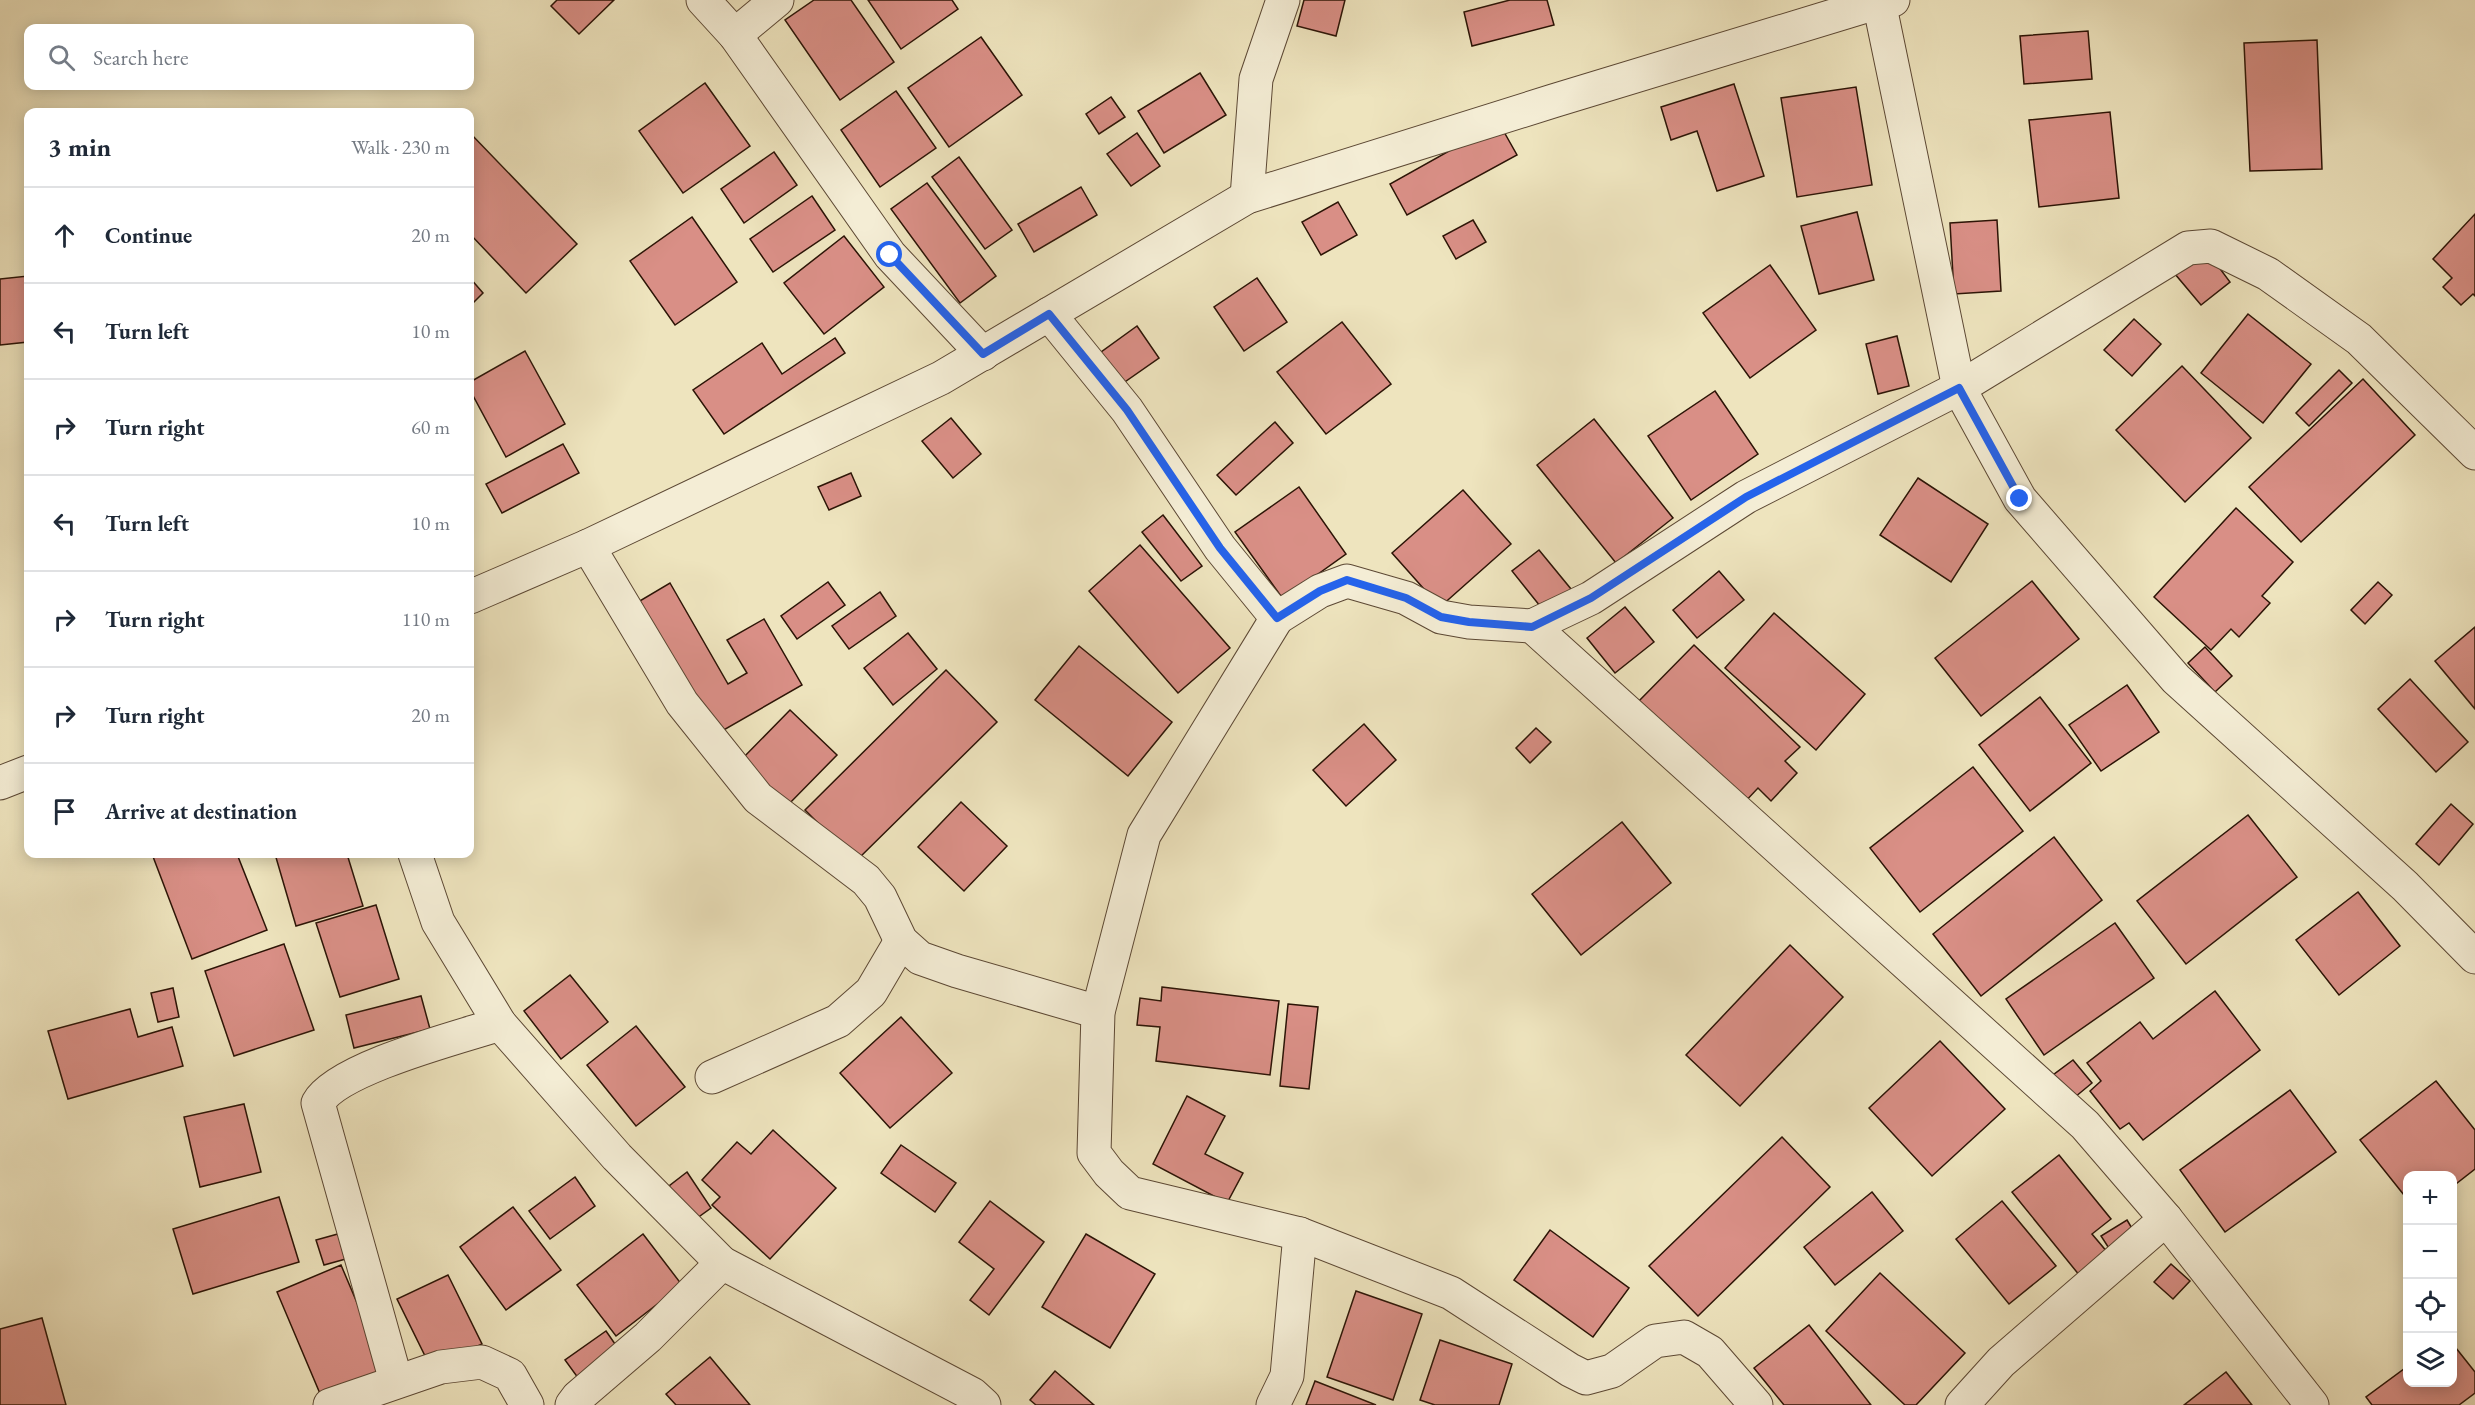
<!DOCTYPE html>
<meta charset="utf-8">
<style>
:root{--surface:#fff;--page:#f2f2f3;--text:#1f2937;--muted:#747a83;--line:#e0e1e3}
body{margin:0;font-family:"EB Garamond",serif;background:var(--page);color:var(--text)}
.controls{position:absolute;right:18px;bottom:18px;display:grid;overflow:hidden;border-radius:12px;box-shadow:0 3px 15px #0003}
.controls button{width:54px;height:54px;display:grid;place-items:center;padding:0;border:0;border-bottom:2px solid var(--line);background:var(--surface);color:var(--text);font:30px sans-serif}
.stop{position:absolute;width:18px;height:18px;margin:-14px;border:4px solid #2563eb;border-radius:50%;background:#fff}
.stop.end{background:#2563eb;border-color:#fff;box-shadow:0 2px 6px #0008}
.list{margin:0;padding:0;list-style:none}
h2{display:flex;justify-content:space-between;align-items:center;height:78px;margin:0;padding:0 24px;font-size:26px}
h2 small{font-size:20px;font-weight:400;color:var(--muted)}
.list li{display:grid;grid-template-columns:39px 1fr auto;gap:18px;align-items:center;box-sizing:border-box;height:96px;padding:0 24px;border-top:2px solid var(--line)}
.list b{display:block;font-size:22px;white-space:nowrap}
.list em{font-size:20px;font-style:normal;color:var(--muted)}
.icon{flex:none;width:33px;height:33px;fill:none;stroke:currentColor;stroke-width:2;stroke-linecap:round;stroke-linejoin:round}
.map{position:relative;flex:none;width:2475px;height:1405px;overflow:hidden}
.search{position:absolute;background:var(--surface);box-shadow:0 3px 15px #0003;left:24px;top:24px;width:450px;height:66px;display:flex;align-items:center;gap:15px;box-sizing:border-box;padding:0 21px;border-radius:12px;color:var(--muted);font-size:22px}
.panel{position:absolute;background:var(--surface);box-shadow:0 3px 15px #0003;left:24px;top:108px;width:450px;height:750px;border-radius:12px}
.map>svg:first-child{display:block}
.building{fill:#d98f86;stroke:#2c1406;stroke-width:1.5}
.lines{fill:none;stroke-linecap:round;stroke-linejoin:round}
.minor-casing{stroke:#5c4834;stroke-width:35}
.minor{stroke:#f4edd5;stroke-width:33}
.route{stroke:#2563eb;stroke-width:8}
</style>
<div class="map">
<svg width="2475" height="1405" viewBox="0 0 2475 1405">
<rect width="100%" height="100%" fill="#eee4be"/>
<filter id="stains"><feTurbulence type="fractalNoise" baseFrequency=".00333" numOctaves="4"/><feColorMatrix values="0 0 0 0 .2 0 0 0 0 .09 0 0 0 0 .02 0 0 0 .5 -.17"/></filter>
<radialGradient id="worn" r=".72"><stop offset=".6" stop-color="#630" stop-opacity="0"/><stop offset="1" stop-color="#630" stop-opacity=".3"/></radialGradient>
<g class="building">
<polygon points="557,0 614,0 579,34 551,6"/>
<polygon points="814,0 851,0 894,62 840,100 785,20"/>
<polygon points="868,0 952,0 958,9 901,49"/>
<polygon points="1304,0 1345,0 1336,36 1297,26"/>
<polygon points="1510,0 1547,0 1554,25 1472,46 1464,12"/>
<polygon points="2088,31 2092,79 2024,84 2020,36"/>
<polygon points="981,37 1022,95 949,147 908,88"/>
<polygon points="2317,40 2322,169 2250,171 2244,43"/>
<polygon points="1200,73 1226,115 1164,153 1138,111"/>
<polygon points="705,83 750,146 683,193 639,131"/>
<polygon points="1734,84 1764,176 1717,191 1697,131 1671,140 1661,107"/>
<polygon points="1856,87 1872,185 1797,197 1781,98"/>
<polygon points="896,91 936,148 880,187 841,130"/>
<polygon points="1111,97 1125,117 1099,134 1086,114"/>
<polygon points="2110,112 2119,198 2039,207 2029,120"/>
<polygon points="1499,123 1517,155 1407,215 1390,184"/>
<polygon points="470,133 577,244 526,293 470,234"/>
<polygon points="1137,133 1160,166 1131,186 1107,154"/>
<polygon points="774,152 797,185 744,223 721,189"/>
<polygon points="959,157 1012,230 985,249 932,177"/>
<polygon points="927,183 996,276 960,303 891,209"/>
<polygon points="1081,187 1097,215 1034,252 1018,224"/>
<polygon points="812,196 835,230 773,272 750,239"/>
<polygon points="1338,202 1357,235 1321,255 1302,222"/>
<polygon points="1857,212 1874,280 1819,294 1801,226"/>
<polygon points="2475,214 2475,296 2473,294 2461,305 2443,287 2452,278 2433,259"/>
<polygon points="692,217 737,282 675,325 630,261"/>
<polygon points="1473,220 1486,242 1456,259 1443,236"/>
<polygon points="1997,220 2001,291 1954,294 1950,223"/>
<polygon points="844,236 884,287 824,334 784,283"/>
<polygon points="2206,250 2230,282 2201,305 2175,274"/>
<polygon points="1770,265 1816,330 1750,378 1703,313"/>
<polygon points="28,276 28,342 0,345 0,279"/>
<polygon points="470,278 483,293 470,306"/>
<polygon points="1257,278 1287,322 1244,351 1214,307"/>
<polygon points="2248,314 2311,364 2263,423 2201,373"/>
<polygon points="2134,319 2161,344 2132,376 2104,350"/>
<polygon points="1342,322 1391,384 1326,434 1277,372"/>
<polygon points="1137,326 1159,358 1119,386 1097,355"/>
<polygon points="1897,336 1909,386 1878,394 1866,344"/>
<polygon points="835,338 845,353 724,434 693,390 762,343 782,374"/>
<polygon points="525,351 565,424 506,457 470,390 470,382"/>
<polygon points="2182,366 2251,438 2185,502 2116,430"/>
<polygon points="2339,370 2352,383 2309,426 2296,413"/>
<polygon points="2363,379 2415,435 2301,542 2249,487"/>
<polygon points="1715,391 1758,454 1691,500 1648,436"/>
<polygon points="951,418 981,454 953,478 922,441"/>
<polygon points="1594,419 1673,518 1616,563 1537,465"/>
<polygon points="1275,422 1293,443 1236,495 1217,475"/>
<polygon points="563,444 579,473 502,513 486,484"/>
<polygon points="851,473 861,496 829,510 818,487"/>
<polygon points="1918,478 1988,524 1951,582 1880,535"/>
<polygon points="1299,487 1346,554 1283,599 1235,532"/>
<polygon points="1463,490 1511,544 1440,607 1392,553"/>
<polygon points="2236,508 2293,562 2262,596 2270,603 2239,637 2231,629 2211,650 2154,597"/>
<polygon points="1163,515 1202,566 1181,581 1142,532"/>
<polygon points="1140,545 1230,648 1178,693 1089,591"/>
<polygon points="1539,550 1571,589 1544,611 1512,571"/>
<polygon points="1719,571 1744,600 1697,638 1673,610"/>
<polygon points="2032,581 2079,639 1981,716 1935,658"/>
<polygon points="828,582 845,605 797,639 781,616"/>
<polygon points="2378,582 2392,595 2365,624 2351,610"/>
<polygon points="670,583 728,684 747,673 727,640 764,619 802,685 715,735 638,602"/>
<polygon points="880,592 896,616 849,649 832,626"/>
<polygon points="1625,607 1654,642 1615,673 1587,638"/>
<polygon points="1774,613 1865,694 1816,750 1725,668"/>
<polygon points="2475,627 2475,709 2435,661"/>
<polygon points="908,633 937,669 893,705 864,668"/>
<polygon points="1694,645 1800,747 1785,761 1797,773 1771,801 1758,788 1742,805 1637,703"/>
<polygon points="1079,646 1172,722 1128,776 1035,700"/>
<polygon points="2205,647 2232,676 2215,692 2188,663"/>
<polygon points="946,670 997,722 856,861 805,810"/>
<polygon points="2410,679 2468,742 2436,772 2378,709"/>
<polygon points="2127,685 2159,732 2101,771 2069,725"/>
<polygon points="2040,697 2091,763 2030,811 1979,745"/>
<polygon points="790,710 837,755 786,807 740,761"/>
<polygon points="1364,724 1396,760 1346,806 1313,770"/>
<polygon points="1536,728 1551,742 1530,763 1516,748"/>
<polygon points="1973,767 2023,831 1920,912 1870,848"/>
<polygon points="961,802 1007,846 964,891 918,847"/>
<polygon points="2451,804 2473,824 2439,865 2416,844"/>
<polygon points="2248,815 2297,877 2186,964 2137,901"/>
<polygon points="1622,822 1671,883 1581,955 1532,894"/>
<polygon points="2054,837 2102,900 1981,996 1933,934"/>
<polygon points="152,854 237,854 267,930 192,959"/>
<polygon points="275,854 347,854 363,906 296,926"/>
<polygon points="2358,892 2400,946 2339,995 2296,940"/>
<polygon points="376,905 399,979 340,997 316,923"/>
<polygon points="2115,923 2154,978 2044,1055 2006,999"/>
<polygon points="284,944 314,1030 234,1056 205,971"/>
<polygon points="1790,945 1843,997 1740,1106 1686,1055"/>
<polygon points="570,975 608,1022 561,1059 524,1011"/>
<polygon points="1162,987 1279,1001 1270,1075 1156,1061 1160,1027 1137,1025 1140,998 1161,1001"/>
<polygon points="173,988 179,1017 158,1022 151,993"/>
<polygon points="2215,991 2260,1050 2143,1140 2129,1123 2120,1129 2090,1091 2101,1081 2087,1063 2140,1022 2153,1039"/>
<polygon points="421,996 430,1029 354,1048 346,1015"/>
<polygon points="1288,1004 1318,1007 1309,1089 1280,1086"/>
<polygon points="130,1009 138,1037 172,1027 183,1066 68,1099 48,1031"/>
<polygon points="901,1017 952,1073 890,1128 840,1073"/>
<polygon points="636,1026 685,1087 636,1126 587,1065"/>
<polygon points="1940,1041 2005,1109 1932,1176 1869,1108"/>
<polygon points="2073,1060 2092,1083 2069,1102 2049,1078"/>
<polygon points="2436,1081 2475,1130 2475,1169 2452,1187 2452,1176 2408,1176 2408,1200 2360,1140"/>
<polygon points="2290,1090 2336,1152 2225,1232 2180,1170"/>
<polygon points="1187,1096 1225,1116 1205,1154 1243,1173 1227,1203 1153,1164"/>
<polygon points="244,1104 261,1172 200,1187 184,1117"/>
<polygon points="773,1130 836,1188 770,1259 712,1205 720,1197 702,1180 737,1142 751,1154"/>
<polygon points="1782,1137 1830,1187 1698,1316 1649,1266"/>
<polygon points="901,1145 956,1183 935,1212 881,1173"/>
<polygon points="2059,1155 2111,1219 2092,1234 2108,1253 2080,1276 2012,1192"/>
<polygon points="687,1172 711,1208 693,1221 669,1186"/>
<polygon points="575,1177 595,1206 550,1239 529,1211"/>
<polygon points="1872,1192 1903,1231 1835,1285 1804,1247"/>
<polygon points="279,1197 299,1262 193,1294 173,1229"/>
<polygon points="990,1201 1044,1242 989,1315 970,1300 994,1269 959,1242"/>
<polygon points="2002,1201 2056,1266 2009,1304 1956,1239"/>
<polygon points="513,1207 561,1270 506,1310 460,1247"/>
<polygon points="2127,1220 2139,1240 2114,1256 2101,1236"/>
<polygon points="1550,1230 1629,1288 1593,1337 1514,1280"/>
<polygon points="345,1232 353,1257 324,1265 316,1240"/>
<polygon points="643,1234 682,1285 616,1336 577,1285"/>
<polygon points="1086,1234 1155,1274 1110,1348 1042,1307"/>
<polygon points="2171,1264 2190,1281 2173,1299 2154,1282"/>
<polygon points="341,1265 388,1376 324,1403 277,1292"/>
<polygon points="1880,1273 1965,1353 1916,1405 1905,1405 1826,1331"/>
<polygon points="448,1275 482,1344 431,1368 397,1299"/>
<polygon points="1356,1291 1422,1314 1393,1400 1327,1377"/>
<polygon points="42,1318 66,1405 0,1405 0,1329"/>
<polygon points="1809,1325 1871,1405 1784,1405 1754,1368"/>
<polygon points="606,1331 622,1354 581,1382 565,1360"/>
<polygon points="1440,1340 1512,1364 1499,1405 1435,1405 1420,1400"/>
<polygon points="2452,1343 2475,1372 2475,1393 2459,1405 2372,1405 2366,1397 2408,1366 2408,1382 2452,1382"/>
<polygon points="710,1357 750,1405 676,1405 666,1394"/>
<polygon points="1055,1371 1094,1405 1036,1405 1030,1400"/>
<polygon points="2226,1372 2252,1405 2184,1405"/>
<polygon points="1315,1381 1376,1405 1306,1405"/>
</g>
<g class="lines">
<g class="minor-casing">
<g id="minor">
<polyline points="703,0 735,35 890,255 983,354"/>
<polyline points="1879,2 1959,388 2020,499 2176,679 2405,886 2475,957"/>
<polyline points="735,35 777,0"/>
<polyline points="1247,197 1256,79 1283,0"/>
<polyline points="1049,314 1127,410 1220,548 1277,618 1320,591 1347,581 1406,598 1441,617 1469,622 1532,626 1591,598 1746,497 1959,388 2188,248 2211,246 2268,274 2359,339 2475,453"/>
<polyline points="588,546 682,703 758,798 866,880 880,897 901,941 920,958 957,971 1098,1012"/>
<polyline points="470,597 588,546 941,378 1247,197 1553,101 1879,2 1893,0"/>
<polyline points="1277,618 1144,835 1098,1012 1094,1153 1109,1173 1130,1193 1300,1234 1451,1293 1570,1370 1586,1378 1612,1371 1655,1341 1684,1337 1710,1352 1756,1405"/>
<polyline points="1532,626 2085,1125 2166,1219 2312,1405"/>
<polyline points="0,783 28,772"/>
<polyline points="415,854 438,922 500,1024 617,1157 722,1263 972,1394 984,1405"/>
<polyline points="712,1077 838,1021 871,992 901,941"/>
<path d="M 396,1381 L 318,1103 C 337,1068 460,1037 500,1024"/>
<polyline points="330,1405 441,1367 482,1362 510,1375 527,1405"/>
<polyline points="572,1405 578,1397 648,1337 722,1263"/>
<polyline points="1273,1405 1287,1376 1300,1234"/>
<polyline points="1962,1405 2001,1362 2166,1219"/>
</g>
</g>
<use href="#minor" class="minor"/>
</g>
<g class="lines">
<polyline class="route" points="890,255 983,354 1049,314 1127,410 1220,548 1277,618 1320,591 1347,580 1406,598 1441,617 1469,622 1532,627 1591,598 1746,497 1959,388 2020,499"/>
</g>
<rect width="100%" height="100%" filter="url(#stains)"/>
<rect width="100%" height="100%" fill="url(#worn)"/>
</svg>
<div class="controls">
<button>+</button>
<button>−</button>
<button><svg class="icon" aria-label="locate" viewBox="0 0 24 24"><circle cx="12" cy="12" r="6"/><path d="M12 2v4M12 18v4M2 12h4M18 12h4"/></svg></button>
<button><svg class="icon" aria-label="layers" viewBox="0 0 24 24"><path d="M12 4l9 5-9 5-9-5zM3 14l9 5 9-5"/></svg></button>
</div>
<div class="stop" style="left:890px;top:255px"></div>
<div class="stop end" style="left:2020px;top:499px"></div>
<div class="search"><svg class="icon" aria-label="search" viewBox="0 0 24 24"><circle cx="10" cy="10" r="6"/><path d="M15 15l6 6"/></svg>Search here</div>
<section class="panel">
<h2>3 min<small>Walk · 230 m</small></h2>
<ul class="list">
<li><svg class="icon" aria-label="ahead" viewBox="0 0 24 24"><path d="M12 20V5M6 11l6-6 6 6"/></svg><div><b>Continue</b></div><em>20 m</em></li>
<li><svg class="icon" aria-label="left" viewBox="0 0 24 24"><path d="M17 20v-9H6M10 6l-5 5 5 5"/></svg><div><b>Turn left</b></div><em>10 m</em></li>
<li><svg class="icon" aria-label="right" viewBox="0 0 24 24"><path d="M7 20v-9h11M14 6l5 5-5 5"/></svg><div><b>Turn right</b></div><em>60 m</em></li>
<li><svg class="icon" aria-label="left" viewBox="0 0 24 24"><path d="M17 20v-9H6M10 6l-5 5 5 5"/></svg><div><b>Turn left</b></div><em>10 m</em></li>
<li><svg class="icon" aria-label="right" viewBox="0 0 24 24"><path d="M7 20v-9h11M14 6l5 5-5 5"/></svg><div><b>Turn right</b></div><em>110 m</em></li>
<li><svg class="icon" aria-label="right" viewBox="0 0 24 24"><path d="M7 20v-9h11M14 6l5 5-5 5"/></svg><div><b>Turn right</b></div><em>20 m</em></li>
<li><svg class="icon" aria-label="arrive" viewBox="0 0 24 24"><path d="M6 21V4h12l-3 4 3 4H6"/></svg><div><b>Arrive at destination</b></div></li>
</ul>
</section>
</div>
